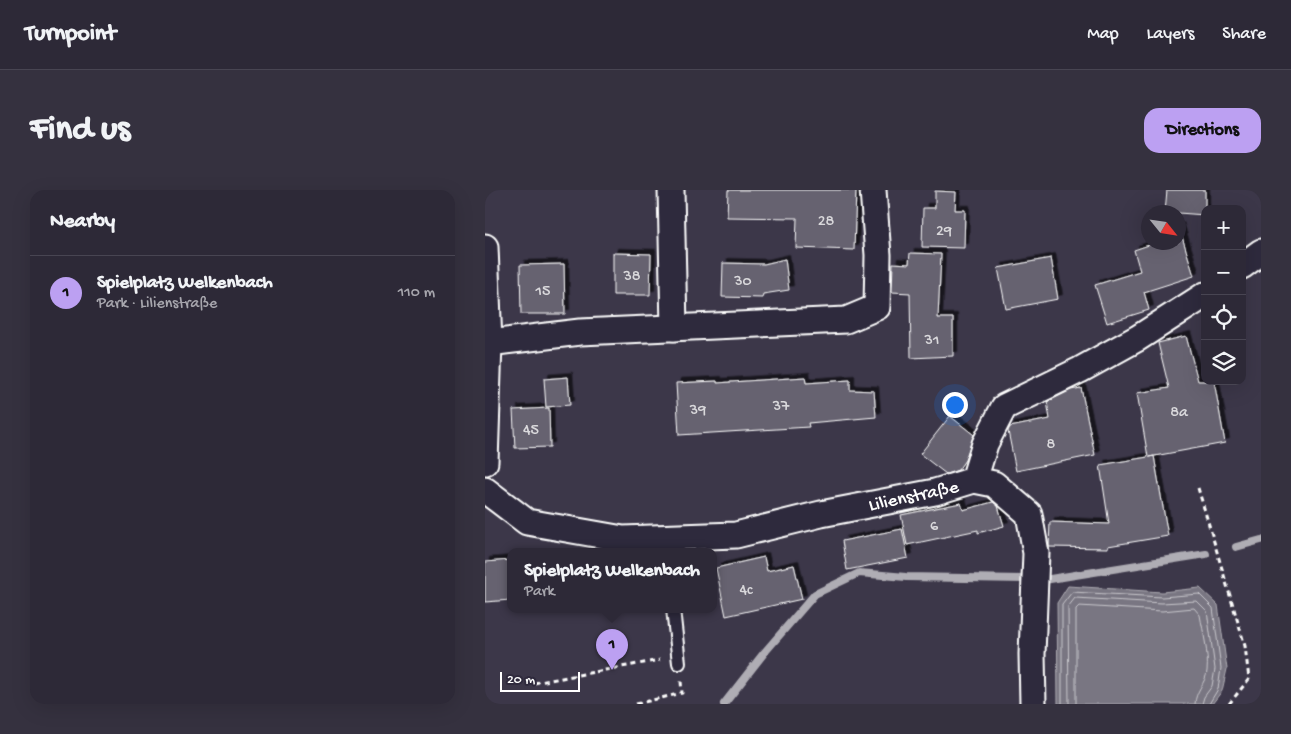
<!DOCTYPE html>
<meta charset="utf-8">
<style>
:root{--surface:#2d2937;--page:#35313f;--text:#f1f3f6;--muted:#a7a6ad;--line:#484552;--accent:#bca0f2}
body{margin:0;font-family:"Gochi Hand",sans-serif;background:var(--page);color:var(--text)}
.controls{position:absolute;right:15px;top:15px;display:grid;overflow:hidden;border-radius:10px;box-shadow:0 5px 20px #0002}
.controls button{width:45px;height:45px;display:grid;place-items:center;padding:0;border:0;border-bottom:1px solid var(--line);background:var(--surface);color:var(--text);font:25px sans-serif}
.compass{position:absolute;left:656px;top:15px;width:45px;height:45px;border-radius:50%;background:var(--surface);box-shadow:0 5px 20px #0002;rotate:120deg}
.scale{position:absolute;left:15px;bottom:12px;width:80px;box-sizing:border-box;padding-left:5px;border:2px solid #fff;border-top:0;font-size:14px;line-height:18px;white-space:nowrap;color:#fff;-webkit-text-stroke:4px #2f2a3d;paint-order:stroke}
.you{position:absolute;left:469px;top:214px;width:18px;height:18px;margin:-12px;border:4px solid #fff;border-radius:50%;background:#1a73e8;box-shadow:0 0 0 8px #1a73e833}
.badge{display:grid;place-items:center;width:32px;height:32px;border-radius:50%;background:var(--accent);color:#111;font-size:16px;font-weight:700}
.pin{position:absolute;translate:-50% -41px;filter:drop-shadow(0 1px 2px #0008)}
.pin::after{content:'';position:absolute;top:26px;width:18px;height:15px;background:inherit;clip-path:polygon(0 0,100% 0,50% 100%)}
.popup{position:absolute;left:22px;top:358px;width:210px;height:65px;box-sizing:border-box;display:grid;place-content:center;border-radius:10px;background:var(--surface);filter:drop-shadow(0 1px 4px #0005);font-size:16px;white-space:nowrap;color:var(--muted)}
.popup b{font-size:19px;color:var(--text)}
.popup::after{content:'';position:absolute;left:50%;top:100%;margin-left:-10px;border:10px solid transparent;border-top-color:var(--surface)}
.list{margin:0;padding:0;list-style:none}
h2{display:flex;justify-content:space-between;align-items:center;height:65px;margin:0;padding:0 20px;font-size:21px}
h2 small{font-size:16px;font-weight:400;color:var(--muted)}
.list li{display:grid;grid-template-columns:32px 1fr auto;gap:15px;align-items:center;box-sizing:border-box;height:75px;padding:0 20px;border-top:1px solid var(--line)}
.list b{display:block;font-size:19px;white-space:nowrap}
.list p{margin:0;font-size:16px;white-space:nowrap;color:var(--muted)}
.list em{font-size:16px;font-style:normal;color:var(--muted)}
.icon{flex:none;width:28px;height:28px;fill:none;stroke:currentColor;stroke-width:2;stroke-linecap:round;stroke-linejoin:round}
.map{position:relative;flex:none;width:776px;height:514px;overflow:hidden;border-radius:15px}
header{display:flex;align-items:center;gap:30px;box-sizing:border-box;height:70px;padding:0 25px;background:var(--surface);border-bottom:1px solid var(--line)}
header strong{font-size:24px}
nav{display:flex;gap:28px;margin-inline-start:auto;font-size:18px}
.intro{display:flex;align-items:center;justify-content:space-between;box-sizing:border-box;height:120px;padding:0 30px}
h1{margin:0;font-size:35px}
.button{padding:12px 22px;border-radius:15px;background:var(--accent);color:#111;font-size:18px;font-weight:700}
main{display:flex;gap:30px;padding:0 30px}
aside{flex:1;background:var(--surface);border-radius:15px;box-shadow:0 5px 20px #0002}
.map>svg:first-child{display:block}
.water{fill:#797682;stroke:#afadb4}
.lines{fill:none;stroke-linecap:round;stroke-linejoin:round}
.shore{stroke:#c9c8cd;stroke-width:1}
.stream{stroke:#afadb4;stroke-width:8}
.building{fill:#666270;stroke:#fff;filter:url(#shadow)}
.lane-casing{stroke:#fff;stroke-width:16}
.street-casing{stroke:#fff;stroke-width:29}
.path{stroke:#fff;stroke-width:3;stroke-dasharray:5 4;stroke-linecap:butt}
.lane{stroke:#2f2a3d;stroke-width:12}
.street{stroke:#2f2a3d;stroke-width:25}
.labels{text-anchor:middle;stroke-width:4.5;stroke-linejoin:round;paint-order:stroke}
.number-label{font-size:16px;fill:#d9d8db}
.street-label{font-size:19px;fill:#fff;stroke:#2f2a3d}
</style>
<header>
<strong>Turnpoint</strong>
<nav><a>Map</a><a>Layers</a><a>Share</a></nav>
</header>
<div class="intro"><h1>Find us</h1><a class="button">Directions</a></div>
<main>
<aside>
<h2>Nearby<small></small></h2>
<ul class="list">
<li><span class="badge">1</span><div><b>Spielplatz Welkenbach</b><p>Park · Lilienstraße</p></div><em>110 m</em></li>
</ul>
</aside>
<div class="map">
<svg width="776" height="514" viewBox="0 0 776 514">
<defs>
<filter id="shadow"><feDropShadow dx="4.5" dy="-4.5" stdDeviation="0" flood-color="#0009"/></filter>
</defs>
<rect width="100%" height="100%" fill="#3c3749"/>
<filter id="ink" filterUnits="userSpaceOnUse"><feTurbulence type="fractalNoise" baseFrequency=".02" numOctaves="2"/><feDisplacementMap in="SourceGraphic" scale="10" xChannelSelector="R" yChannelSelector="G"/><feConvolveMatrix kernelMatrix="1 2 1 2 8 2 1 2 1" color-interpolation-filters="sRGB"/></filter>
<g filter="url(#ink)">
<polygon class="water" points="583,396 677,402 715,398 733,415 742,479 737,501 727,514 573,514 572,413"/>
<g class="lines">
<g class="shore">
<polyline points="577,514 577,415 587,402 677,407 714,404 728,418 736,478 733,499 724,514"/>
<polyline points="584,514 583,417 590,408 677,413 712,411 722,421 730,479 727,496 719,507 717,514"/>
<path d="M 591,514 L 591,419 L 594,416 L 677,421 L 709,418 L 715,425 C 718,442 724,464 722,481 C 721,493 710,501 710,514"/>
</g>
<g class="stream">
<polyline points="751,357 776,350"/>
<polyline points="559,390 721,364"/>
<polyline points="239,514 279,463 330,404 374,383 421,387 542,389"/>
</g>
</g>
<g class="building">
<polygon points="243,0 371,0 369,60 311,58 312,28 242,27"/>
<polygon points="682,0 720,0 720,25 680,22"/>
<polygon points="450,1 471,2 470,20 480,20 479,58 437,57 438,18 450,18"/>
<polygon points="694,37 709,86 659,102 664,120 622,133 610,95 655,81 649,60 673,52 694,52"/>
<polygon points="128,63 166,64 165,105 128,105"/>
<polygon points="425,63 456,64 453,128 468,128 468,166 426,168 425,103 407,102 408,73 424,74"/>
<polygon points="566,68 573,109 521,119 513,78"/>
<polygon points="300,69 304,100 278,104 277,108 237,107 238,73 279,74"/>
<polygon points="79,74 80,124 36,124 35,75"/>
<polygon points="701,146 713,191 729,191 740,253 664,267 669,266 683,346 623,356 623,358 564,357 565,332 624,334 615,275 663,267 652,203 684,198 673,153"/>
<polygon points="83,187 85,215 61,217 59,189"/>
<polygon points="320,187 321,193 365,190 365,200 389,201 391,227 323,233 324,237 194,245 191,193 232,191 232,193"/>
<polygon points="596,198 610,265 531,281 523,241 525,237 565,229 562,212 586,200"/>
<polygon points="64,218 65,257 30,258 28,220"/>
<polygon points="465,226 489,245 480,270 473,280 461,284 435,264"/>
<polygon points="508,312 513,316 519,336 493,343 493,340 422,355 416,325 476,313 478,320"/>
<polygon points="417,339 423,368 362,380 357,351"/>
<polygon points="279,367 282,381 309,375 317,409 241,426 231,378"/>
<polygon points="26,370 26,410 0,412 0,372"/>
</g>
<g class="lines">
<g class="lane-casing">
<polyline id="lane" points="188,419 194,473"/>
</g>
<g class="street-casing">
<g id="street">
<polyline points="186,0 189,138"/>
<polyline points="0,57 4,153"/>
<polyline points="757,76 776,62"/>
<polyline points="0,272 4,153 95,142 361,130 392,117 393,65 388,0"/>
<polyline points="489,290 509,294 544,324 551,363 547,464 548,514"/>
<polyline points="0,300 42,332 138,349 251,345 336,324 450,302 489,290 500,254 519,217 595,180 653,148 720,105"/>
</g>
</g>
<g class="path">
<polyline points="713,298 760,456 764,489 744,514"/>
<polyline points="49,493 175,470"/>
<polyline points="151,514 197,503 196,491"/>
</g>
<use href="#lane" class="lane"/>
<use href="#street" class="street"/>
</g>
</g>
<g class="labels">
<g class="number-label">
<text x="341" y="35">28</text>
<text x="459" y="45">29</text>
<text x="147" y="90">38</text>
<text x="258" y="95">30</text>
<text x="58" y="105">15</text>
<text x="447" y="154">31</text>
<text x="296" y="220">37</text>
<text x="213" y="224">39</text>
<text x="694" y="226">8a</text>
<text x="46" y="244">45</text>
<text x="566" y="258">8</text>
<text x="449" y="340">6</text>
<text x="261" y="404">4c</text>
</g>
<g class="street-label">
<text transform="translate(428 304) rotate(-12)" y="7">Lilienstraße</text>
</g>
</g>
</svg>
<div class="controls">
<button>+</button>
<button>−</button>
<button><svg class="icon" aria-label="locate" viewBox="0 0 24 24"><circle cx="12" cy="12" r="6"/><path d="M12 2v4M12 18v4M2 12h4M18 12h4"/></svg></button>
<button><svg class="icon" aria-label="layers" viewBox="0 0 24 24"><path d="M12 4l9 5-9 5-9-5zM3 14l9 5 9-5"/></svg></button>
</div>
<svg class="compass" viewBox="-18 -18 36 36"><path d="M0-13l5 13h-10z" fill="#e53935"/><path d="M0 13l5-13h-10z" fill="#a7a6ad"/></svg>
<div class="scale">20 m</div>
<div class="you"></div>
<div class="pin badge" style="left:127px;top:480px">1</div>
<div class="popup"><b>Spielplatz Welkenbach</b>Park</div>
</div>
</main>
